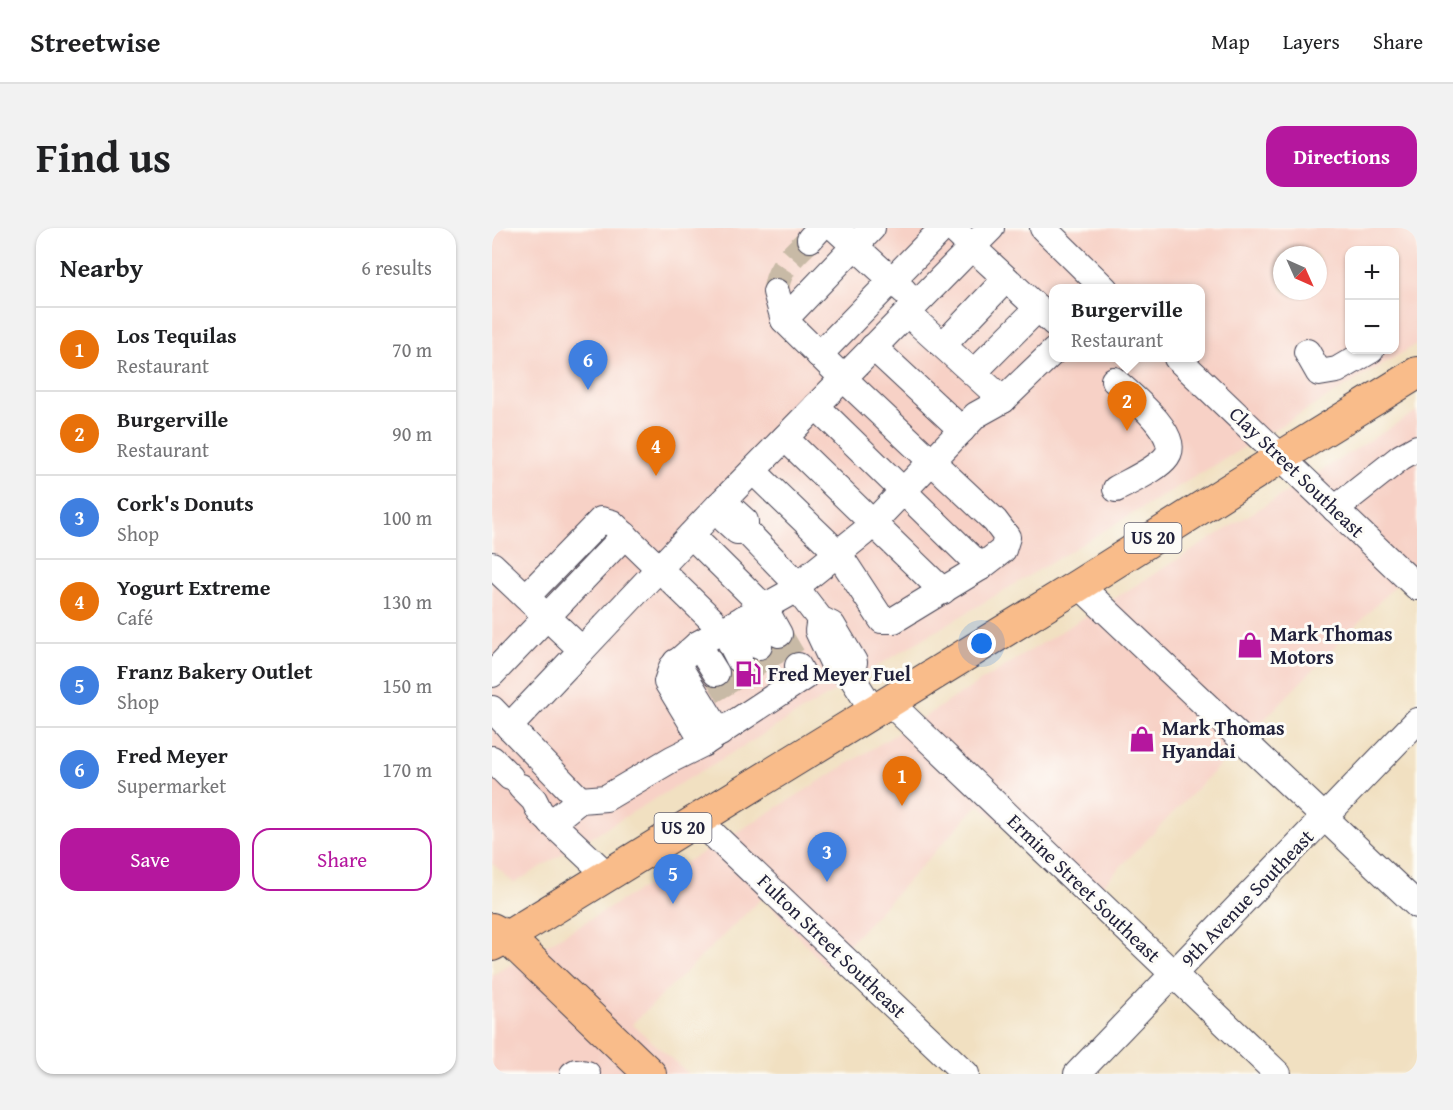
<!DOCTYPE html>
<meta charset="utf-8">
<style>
:root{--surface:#fff;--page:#f2f2f2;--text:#202124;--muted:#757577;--line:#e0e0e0;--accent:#b5179e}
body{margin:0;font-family:"Gentium Book Plus",serif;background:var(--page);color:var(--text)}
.controls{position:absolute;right:18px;top:18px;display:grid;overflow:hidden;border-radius:12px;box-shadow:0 2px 4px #0004}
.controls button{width:54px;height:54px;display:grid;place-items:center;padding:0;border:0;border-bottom:2px solid var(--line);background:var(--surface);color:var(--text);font:30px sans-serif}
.compass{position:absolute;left:781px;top:18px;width:54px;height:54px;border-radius:50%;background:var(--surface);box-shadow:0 2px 4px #0004;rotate:135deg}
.you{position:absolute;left:490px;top:416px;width:21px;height:21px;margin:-15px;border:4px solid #fff;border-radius:50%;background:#1a73e8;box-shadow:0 0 0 9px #1a73e833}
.badge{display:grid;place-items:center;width:39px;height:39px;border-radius:50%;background:var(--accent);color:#fff;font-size:20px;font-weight:700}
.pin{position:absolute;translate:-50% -50px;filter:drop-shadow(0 2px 3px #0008)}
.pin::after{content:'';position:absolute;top:32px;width:21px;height:18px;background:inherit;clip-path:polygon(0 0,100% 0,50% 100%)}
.popup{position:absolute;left:557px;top:56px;width:156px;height:78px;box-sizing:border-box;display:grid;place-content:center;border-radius:12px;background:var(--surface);filter:drop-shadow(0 2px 4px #0005);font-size:20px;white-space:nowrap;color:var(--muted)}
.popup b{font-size:22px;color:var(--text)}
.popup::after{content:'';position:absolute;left:50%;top:100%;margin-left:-12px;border:12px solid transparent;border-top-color:var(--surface)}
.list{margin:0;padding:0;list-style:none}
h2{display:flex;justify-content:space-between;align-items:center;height:78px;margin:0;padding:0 24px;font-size:26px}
h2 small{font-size:20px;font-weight:400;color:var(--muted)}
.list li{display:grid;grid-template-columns:39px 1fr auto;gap:18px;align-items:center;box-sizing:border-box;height:84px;padding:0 24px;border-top:2px solid var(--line)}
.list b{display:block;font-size:22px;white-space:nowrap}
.list p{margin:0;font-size:20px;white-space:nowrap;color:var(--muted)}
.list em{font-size:20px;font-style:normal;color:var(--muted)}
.actions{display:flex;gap:12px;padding:18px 24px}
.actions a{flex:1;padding:14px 0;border:2px solid var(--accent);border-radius:18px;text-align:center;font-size:21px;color:var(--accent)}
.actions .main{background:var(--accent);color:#fff}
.map{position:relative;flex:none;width:925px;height:846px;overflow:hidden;border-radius:18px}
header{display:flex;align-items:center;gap:36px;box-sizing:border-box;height:84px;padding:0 30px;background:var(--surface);border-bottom:2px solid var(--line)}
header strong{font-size:28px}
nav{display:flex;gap:33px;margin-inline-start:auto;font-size:21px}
.intro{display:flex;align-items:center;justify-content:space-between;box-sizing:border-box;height:144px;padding:0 36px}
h1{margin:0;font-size:42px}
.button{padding:15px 27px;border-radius:18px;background:var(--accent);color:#fff;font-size:21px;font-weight:700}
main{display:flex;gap:36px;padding:0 36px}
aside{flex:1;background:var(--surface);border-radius:18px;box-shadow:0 2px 4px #0004}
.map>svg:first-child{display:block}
.built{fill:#f7d1c6;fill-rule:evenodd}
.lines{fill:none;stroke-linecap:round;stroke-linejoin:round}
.minor-tunnel{stroke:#c8baa6;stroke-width:26;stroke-dasharray:26 13;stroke-linecap:butt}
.minor-casing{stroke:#413e4f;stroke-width:28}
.major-casing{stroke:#413e4f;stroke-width:34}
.minor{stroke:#fff;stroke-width:26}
.major{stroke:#f9bc8a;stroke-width:32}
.labels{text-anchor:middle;stroke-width:6;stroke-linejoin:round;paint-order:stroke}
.shield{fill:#fdfcf7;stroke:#646373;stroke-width:1.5}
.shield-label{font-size:18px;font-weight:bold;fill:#22223b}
.street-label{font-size:20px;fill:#22223b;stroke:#fdfcf7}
.poi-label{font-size:20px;font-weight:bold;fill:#22223b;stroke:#fdfcf7;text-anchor:start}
</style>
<header>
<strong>Streetwise</strong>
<nav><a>Map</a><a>Layers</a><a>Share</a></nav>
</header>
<div class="intro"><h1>Find us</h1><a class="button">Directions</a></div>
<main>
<aside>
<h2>Nearby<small>6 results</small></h2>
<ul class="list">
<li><span class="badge" style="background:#e8710a">1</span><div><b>Los Tequilas</b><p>Restaurant</p></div><em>70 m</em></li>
<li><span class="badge" style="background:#e8710a">2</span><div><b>Burgerville</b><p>Restaurant</p></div><em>90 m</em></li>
<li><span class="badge" style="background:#3f7fe0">3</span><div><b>Cork's Donuts</b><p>Shop</p></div><em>100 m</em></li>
<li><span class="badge" style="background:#e8710a">4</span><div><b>Yogurt Extreme</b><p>Café</p></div><em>130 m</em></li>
<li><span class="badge" style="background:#3f7fe0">5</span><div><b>Franz Bakery Outlet</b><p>Shop</p></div><em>150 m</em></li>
<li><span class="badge" style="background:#3f7fe0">6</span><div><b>Fred Meyer</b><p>Supermarket</p></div><em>170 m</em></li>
</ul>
<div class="actions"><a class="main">Save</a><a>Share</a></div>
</aside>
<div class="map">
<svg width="925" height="846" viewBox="0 0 925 846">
<rect width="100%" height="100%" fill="#fdfcf7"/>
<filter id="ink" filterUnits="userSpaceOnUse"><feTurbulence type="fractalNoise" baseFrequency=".0167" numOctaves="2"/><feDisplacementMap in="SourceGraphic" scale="12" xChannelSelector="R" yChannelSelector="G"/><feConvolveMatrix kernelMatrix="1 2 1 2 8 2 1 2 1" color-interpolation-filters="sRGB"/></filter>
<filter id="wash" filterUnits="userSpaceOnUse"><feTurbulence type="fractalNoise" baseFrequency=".008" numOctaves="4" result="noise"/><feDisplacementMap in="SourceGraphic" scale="24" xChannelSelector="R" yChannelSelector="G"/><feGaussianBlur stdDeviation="1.35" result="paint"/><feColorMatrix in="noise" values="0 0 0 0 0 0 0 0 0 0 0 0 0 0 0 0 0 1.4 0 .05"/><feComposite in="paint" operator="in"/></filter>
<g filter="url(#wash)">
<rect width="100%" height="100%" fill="#f1e0c1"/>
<g class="built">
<path d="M 0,0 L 925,0 L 925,116 L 22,655 L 0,635 ZM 858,22 L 902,22 L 902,122 L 858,122 ZM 790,27 L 826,27 L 826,63 L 790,63 ZM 562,61 L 708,61 L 708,130 L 562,130 Z"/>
<polygon points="925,183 925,335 595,673 487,576 335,740 271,669 140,796 197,846 0,846 0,747 63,712 270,589"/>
</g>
</g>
<g filter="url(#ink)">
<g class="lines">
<g class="minor-tunnel">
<path d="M 284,64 C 284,41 303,26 318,11"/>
<polyline points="287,406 306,438"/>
<polyline points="267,418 285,450"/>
<polyline points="247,431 266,462"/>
<polyline points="224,445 243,477"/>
</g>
<g class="minor-casing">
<g id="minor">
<polyline points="343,0 412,63"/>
<polyline points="499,0 480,19 562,95"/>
<polyline points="551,0 613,61"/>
<polyline points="318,11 328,0"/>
<polyline points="284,64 292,92"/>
<polyline points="415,85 511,172"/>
<polyline points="451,117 514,51"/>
<polyline points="381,119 470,202"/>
<polyline points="815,124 827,145 845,142 879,122"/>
<polyline points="327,127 451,0"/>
<polyline points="685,130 925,359"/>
<polyline points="482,144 546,80"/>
<path d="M 622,152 C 636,165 690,207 675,228 C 666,241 638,253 624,261"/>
<polyline points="324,178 489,339"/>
<polyline points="293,210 451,363"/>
<polyline points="261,243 346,325 390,392 402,392 489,339 511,322 515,309 503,293 351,150 292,92 380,0"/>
<polyline points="843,281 909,229 925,220"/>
<polyline points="235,286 242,283 253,293 253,302 245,303 234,293 235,286 227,277 480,19 460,0"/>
<polyline points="199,307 272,379 287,406"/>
<polyline points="0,337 90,422 17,499"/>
<polyline points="587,357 925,677"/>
<polyline points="34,369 109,292 120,295 220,392 226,405"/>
<polyline points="252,390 267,418"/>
<polyline points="327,396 326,403 342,437 359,448 382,484"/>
<polyline points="232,402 247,431"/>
<polyline points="206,416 224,445"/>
<polyline points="90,422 227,277"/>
<polyline points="184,434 228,505"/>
<polyline points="0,446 133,307"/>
<polyline points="359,448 362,434 340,397 328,391 308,365 308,359 311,353 371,305 484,187 511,172 562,123"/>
<polyline points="397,474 786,846"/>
<polyline points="0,481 88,572"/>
<polyline points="212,515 312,449 306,438"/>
<polyline points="0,531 18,549"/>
<polyline points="29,559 42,572 48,584 115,647"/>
<polyline points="205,591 474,846"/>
<polyline points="59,595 88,572 114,570 180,531 212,515 175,454 180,439 206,416 308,359 253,302"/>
<polyline points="81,846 84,844 95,846"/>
<polyline points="585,846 925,493"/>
</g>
</g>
<g class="major-casing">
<g id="major">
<polyline points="0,701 15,709 158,846"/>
<polyline points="0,717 15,709 587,357 789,229 925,145"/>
</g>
</g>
<use href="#minor" class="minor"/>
<use href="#major" class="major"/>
</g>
</g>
<defs>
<g id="shop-bare" transform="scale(2.07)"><path d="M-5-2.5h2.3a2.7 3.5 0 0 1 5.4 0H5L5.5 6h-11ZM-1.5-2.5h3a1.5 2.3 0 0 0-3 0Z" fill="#b5179e" stroke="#fdfcf7" stroke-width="2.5" paint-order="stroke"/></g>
<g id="fuel-bare" transform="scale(2.07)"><path d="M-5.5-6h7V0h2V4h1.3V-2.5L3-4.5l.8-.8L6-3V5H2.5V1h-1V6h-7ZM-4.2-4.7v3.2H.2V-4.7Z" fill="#b5179e" stroke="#fdfcf7" stroke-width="2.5" paint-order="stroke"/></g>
</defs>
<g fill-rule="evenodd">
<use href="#shop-bare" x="758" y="417"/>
<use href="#fuel-bare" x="256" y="446"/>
<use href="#shop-bare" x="650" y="511"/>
</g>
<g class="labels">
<g class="shield">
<rect x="632.5" y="295" width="57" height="30" rx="4.5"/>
<rect x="162.5" y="585" width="57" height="30" rx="4.5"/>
</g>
<g class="shield-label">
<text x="661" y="316">US 20</text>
<text x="191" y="606">US 20</text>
</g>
<g class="street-label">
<text transform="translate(805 244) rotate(44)" y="7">Clay Street Southeast</text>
<text transform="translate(592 660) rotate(44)" y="7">Ermine Street Southeast</text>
<text transform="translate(755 670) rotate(-46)" y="7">9th Avenue Southeast</text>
<text transform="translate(340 718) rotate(44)" y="7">Fulton Street Southeast</text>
</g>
<g class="poi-label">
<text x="778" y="413">Mark Thomas<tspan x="778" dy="23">Motors</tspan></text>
<text x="276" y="453">Fred Meyer Fuel</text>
<text x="670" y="507">Mark Thomas<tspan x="670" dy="23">Hyandai</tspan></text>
</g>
</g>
</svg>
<div class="controls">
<button>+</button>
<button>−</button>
</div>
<svg class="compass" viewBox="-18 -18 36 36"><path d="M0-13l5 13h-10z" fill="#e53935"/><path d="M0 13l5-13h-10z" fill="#757577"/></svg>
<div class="you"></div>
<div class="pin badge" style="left:410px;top:578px;background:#e8710a">1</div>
<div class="pin badge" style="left:635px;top:203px;background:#e8710a">2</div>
<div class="popup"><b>Burgerville</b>Restaurant</div>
<div class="pin badge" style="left:335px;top:654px;background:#3f7fe0">3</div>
<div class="pin badge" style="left:164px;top:248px;background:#e8710a">4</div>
<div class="pin badge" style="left:181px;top:676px;background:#3f7fe0">5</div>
<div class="pin badge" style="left:96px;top:162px;background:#3f7fe0">6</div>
</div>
</main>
